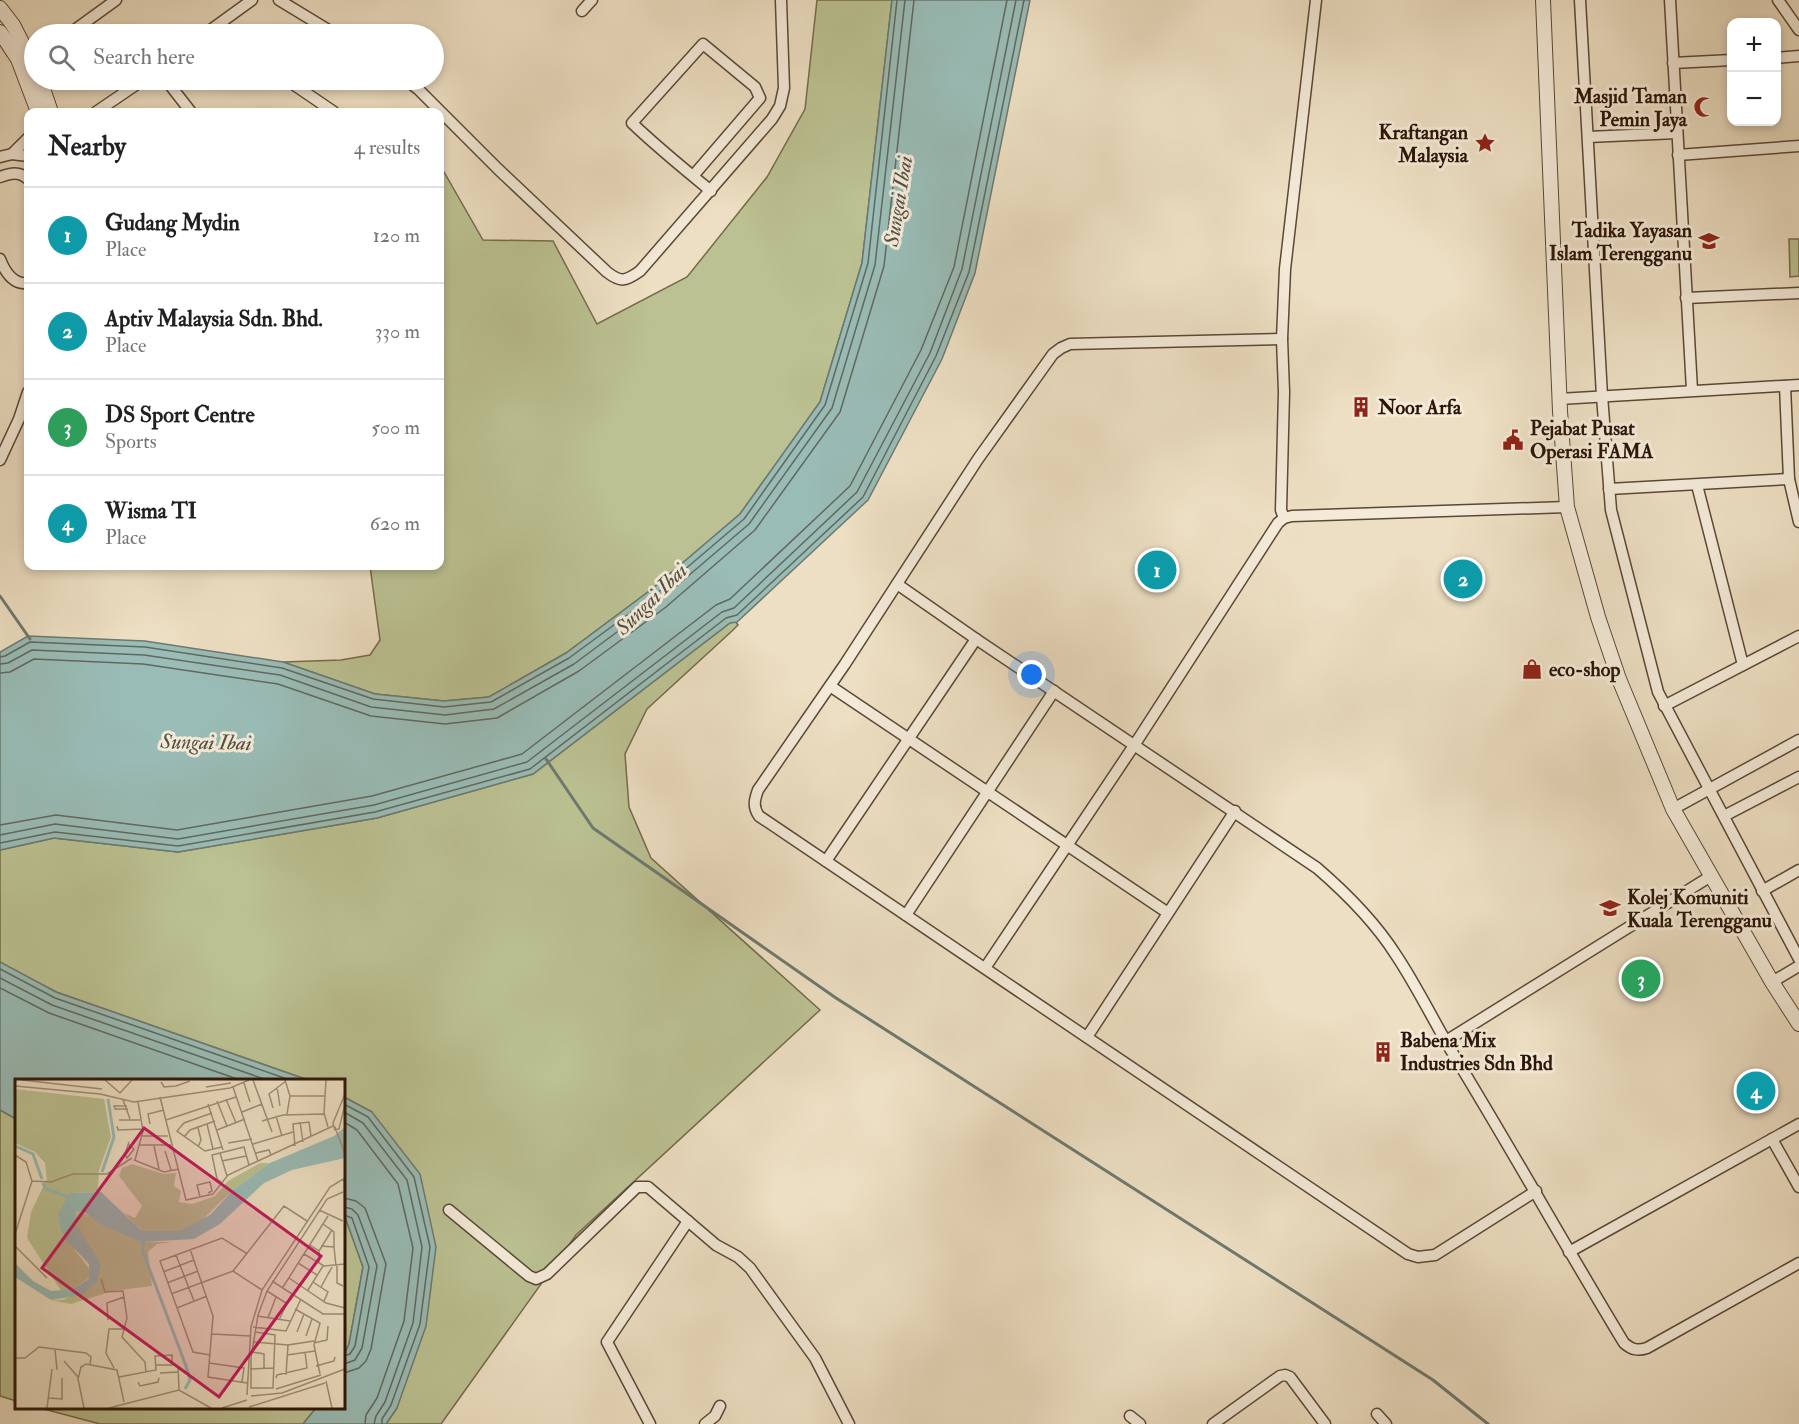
<!DOCTYPE html>
<meta charset="utf-8">
<style>
:root{--surface:#fff;--page:#f2f2f2;--text:#202124;--muted:#757577;--line:#e0e0e0;--accent:#d93025}
body{margin:0;font-family:"IM FELL Double Pica",serif;background:var(--page);color:var(--text)}
.controls{position:absolute;right:18px;top:18px;display:grid;overflow:hidden;border-radius:12px;box-shadow:0 3px 9px #0003}
.controls button{width:54px;height:54px;display:grid;place-items:center;padding:0;border:0;border-bottom:2px solid var(--line);background:var(--surface);color:var(--text);font:30px sans-serif}
.you{position:absolute;left:1032px;top:675px;width:21px;height:21px;margin:-15px;border:4px solid #fff;border-radius:50%;background:#1a73e8;box-shadow:0 0 0 9px #1a73e833}
.badge{display:grid;place-items:center;width:39px;height:39px;border-radius:50%;background:var(--accent);color:#fff;font-size:20px;font-weight:700}
.pin{position:absolute;translate:-50% -50%;border:3px solid #fff;box-shadow:0 2px 6px #0006}
.list{margin:0;padding:0;list-style:none}
h2{display:flex;justify-content:space-between;align-items:center;height:78px;margin:0;padding:0 24px;font-size:26px}
h2 small{font-size:20px;font-weight:400;color:var(--muted)}
.list li{display:grid;grid-template-columns:39px 1fr auto;gap:18px;align-items:center;box-sizing:border-box;height:96px;padding:0 24px;border-top:2px solid var(--line)}
.list b{display:block;font-size:22px;white-space:nowrap}
.list p{margin:0;font-size:20px;white-space:nowrap;color:var(--muted)}
.list em{font-size:20px;font-style:normal;color:var(--muted)}
.icon{flex:none;width:33px;height:33px;fill:none;stroke:currentColor;stroke-width:2;stroke-linecap:round;stroke-linejoin:round}
.map{position:relative;flex:none;width:1799px;height:1424px;overflow:hidden}
.search{position:absolute;background:var(--surface);box-shadow:0 3px 9px #0003;left:24px;top:24px;width:420px;height:66px;display:flex;align-items:center;gap:15px;box-sizing:border-box;padding:0 21px;border-radius:33px;color:var(--muted);font-size:22px}
.panel{position:absolute;background:var(--surface);box-shadow:0 3px 9px #0003;left:24px;top:108px;width:420px;height:462px;border-radius:12px}
.map>svg:first-child{display:block}
.green{fill:#bbc192;stroke:#746b4c;stroke-width:1.5}
.water{fill:#99bcb6;stroke:#6d7970;stroke-width:1.5}
.lines{fill:none;stroke-linecap:round;stroke-linejoin:round}
.shore{stroke:#62685e;stroke-width:1.5}
.stream{stroke:#6d7970;stroke-width:3}
.minor-casing{stroke:#5c4836;stroke-width:13}
.tertiary-casing{stroke:#5c4836;stroke-width:16}
.minor{stroke:#f3ead8;stroke-width:10}
.tertiary{stroke:#f3ead8;stroke-width:14}
.labels{text-anchor:middle;stroke-width:6;stroke-linejoin:round;paint-order:stroke}
.poi-label{font-size:20px;font-weight:bold;fill:#2c1507;stroke:#f3ead8;text-anchor:start}
.water-label{font-size:21px;font-style:italic;fill:#524f44;stroke:#f3ead8}
.inset-river{fill:none;stroke:#99bcb6;stroke-width:3}
.inset-road{fill:none;stroke:#a08e78;stroke-width:1.5}
.view{fill:#c2185b;fill-opacity:0.15;stroke:#c2185b;stroke-width:3}
.inset-edge{fill:none;stroke:#2c1507;stroke-width:3}
</style>
<div class="map">
<svg width="1799" height="1424" viewBox="0 0 1799 1424">
<rect width="100%" height="100%" fill="#eddfc3"/>
<filter id="stains"><feTurbulence type="fractalNoise" baseFrequency=".00333" numOctaves="4"/><feColorMatrix values="0 0 0 0 .2 0 0 0 0 .09 0 0 0 0 .02 0 0 0 .5 -.17"/></filter>
<radialGradient id="worn" r=".72"><stop offset=".6" stop-color="#630" stop-opacity="0"/><stop offset="1" stop-color="#630" stop-opacity=".3"/></radialGradient>
<g class="green">
<polygon points="817,0 892,0 862,263 820,402 740,514 652,589 566,653 489,697 444,701 375,694 283,662 341,660 370,655 380,640 370,566 440,566 440,165 483,240 553,241 597,324 687,277 767,177 805,109"/>
<polygon points="1789,239 1799,239 1799,276 1790,277"/>
<polygon points="735,621 738,625 732,631 647,709 625,754 629,807 651,858 820,1010 576,1235 441,1424 386,1424 397,1408 372,1112 344,1097 344,1080 308,1080 56,992 4,965 0,962 0,850 54,838 178,852 377,818 533,774 730,623"/>
<polygon points="0,1110 16,1119 16,1401 0,1396"/>
<polygon points="344,1214 363,1267 349,1344 344,1355"/>
<polygon points="40,1408 316,1408 303,1424 100,1424"/>
</g>
<g class="water">
<polygon points="892,0 1030,0 975,273 942,359 868,500 737,622 730,623 533,774 377,818 178,852 54,838 0,850 0,652 28,636 145,641 283,662 375,694 444,701 489,697 566,653 652,589 740,514 820,402 862,263"/>
<polygon points="0,962 56,992 308,1080 16,1080 16,1119 0,1110"/>
<polygon points="344,1097 372,1112 420,1174 436,1247 426,1326 397,1408 386,1424 303,1424 316,1408 344,1408 344,1355 349,1344 363,1267 344,1214"/>
</g>
<g class="lines">
<g class="shore">
<polyline points="0,657 5,656 30,642 145,647 282,668 373,699 444,707 491,702 569,658 656,594 744,519 825,405 868,263 897,0"/>
<polyline points="0,664 8,663 32,650 144,655 280,675 371,707 445,715 494,709 574,664 660,600 749,524 832,408 875,265 905,0"/>
<polyline points="0,673 10,672 34,659 143,664 278,684 371,716 445,724 497,718 579,671 666,607 755,530 840,412 884,266 914,0"/>
<polyline points="0,825 56,815 177,830 372,796 522,754 716,605 730,599 850,486 921,350 954,267 1007,0"/>
<polyline points="0,835 55,824 178,839 374,805 527,762 722,612 734,608 857,492 930,353 962,269 1016,0"/>
<polyline points="0,843 55,832 178,846 375,812 530,769 726,618 737,615 863,497 936,356 969,272 1024,0"/>
<polyline points="0,969 55,998 290,1080"/>
<polyline points="0,978 52,1005 267,1080"/>
<polyline points="0,988 49,1013 240,1080"/>
<polyline points="344,1104 368,1117 414,1177 430,1247 420,1324 391,1405 382,1419 382,1424"/>
<polyline points="344,1112 363,1123 407,1180 422,1247 413,1323 385,1402 376,1416 374,1424"/>
<polyline points="344,1122 357,1130 398,1184 413,1248 404,1321 377,1398 366,1415 365,1424"/>
<polyline points="344,1198 356,1201 365,1208 386,1264 371,1349 366,1361 359,1368 344,1373"/>
<polyline points="344,1207 352,1209 358,1215 377,1266 362,1348 355,1360 344,1364"/>
<polyline points="344,1215 352,1218 369,1267 355,1346 350,1354 344,1356"/>
</g>
<g class="stream">
<polyline points="0,596 30,639"/>
<polyline points="546,759 593,828 836,998 1433,1380 1488,1424"/>
</g>
<g class="minor-casing">
<g id="minor">
<polyline points="279,0 335,34"/>
<polyline points="1580,0 1602,396 1611,510 1658,692 1799,959"/>
<polyline points="1670,0 1692,390"/>
<polyline points="1778,0 1799,30"/>
<polyline points="582,11 592,0"/>
<polyline points="69,34 116,0"/>
<polyline points="205,34 252,0"/>
<polyline points="1776,58 1799,56"/>
<polyline points="1673,63 1732,60"/>
<polyline points="166,80 191,112"/>
<polyline points="287,80 334,112"/>
<path d="M 406,80 L 418,89 L 498,169 L 607,272 C 621,283 626,281 640,271 L 772,119 L 780,106 L 784,88 L 781,0"/>
<polyline points="96,112 143,80"/>
<polyline points="1588,137 1677,133"/>
<polyline points="12,154 28,138"/>
<polyline points="1678,155 1799,146"/>
<polyline points="0,157 12,154 28,156"/>
<path d="M 693,176 L 760,98 L 755,87 L 703,44 L 632,123 C 657,147 684,169 711,191"/>
<path d="M 0,177 C 11,173 19,171 28,179"/>
<path d="M 0,259 C 5,272 13,285 28,283"/>
<polyline points="1686,298 1799,293"/>
<path d="M 1282,339 L 1070,344 L 1061,348 L 1053,354 L 978,459 L 845,664 L 758,790 C 754,801 753,807 759,816 L 1408,1254 L 1418,1257 L 1435,1255 L 1536,1191"/>
<polyline points="1785,386 1789,479 1799,522"/>
<polyline points="1559,399 1799,385"/>
<polyline points="0,460 19,419 28,392"/>
<polyline points="1697,485 1743,665"/>
<polyline points="1609,489 1789,479"/>
<polyline points="1284,518 1281,510 1284,392 1282,339 1285,269 1316,0"/>
<path d="M 897,584 L 976,639 L 1317,868 C 1346,893 1375,922 1396,955 C 1418,988 1435,1024 1455,1057 C 1513,1152 1567,1249 1624,1343 C 1632,1350 1638,1351 1647,1348 L 1799,1263"/>
<polyline points="830,686 1168,913"/>
<polyline points="1664,706 1799,636"/>
<polyline points="1673,809 1799,740"/>
<polyline points="1724,816 1799,777"/>
<polyline points="826,861 976,639"/>
<polyline points="1762,891 1799,870"/>
<polyline points="906,915 1054,691"/>
<polyline points="985,968 1135,744 1278,523 1284,518 1292,516 1567,507"/>
<polyline points="1772,982 1799,966"/>
<polyline points="1087,1037 1235,811"/>
<polyline points="1446,1041 1711,876"/>
<polyline points="1772,1139 1799,1187"/>
<polyline points="449,1210 529,1276 536,1279 547,1274 637,1187 648,1187 716,1245 738,1257 750,1268 815,1358 849,1424"/>
<polyline points="1569,1252 1799,1124"/>
<polyline points="1377,1414 1386,1424"/>
<polyline points="1130,1416 1140,1424"/>
<polyline points="650,1424 607,1342 688,1221"/>
<polyline points="705,1424 715,1416 720,1406"/>
<polyline points="1213,1424 1280,1376 1285,1375 1290,1377 1325,1424"/>
</g>
</g>
<g class="tertiary-casing">
<g id="tertiary">
<polyline points="1543,0 1560,411 1567,507 1598,617 1619,679 1673,809 1772,982 1799,1024"/>
<polyline points="0,8 13,25 34,66"/>
<polyline points="0,32 18,59 38,112"/>
<polyline points="40,80 51,112"/>
</g>
</g>
<use href="#minor" class="minor"/>
<use href="#tertiary" class="tertiary"/>
</g>
<defs>
<g id="mosque-bare" transform="scale(1.62)"><path d="M3.5-4.9A6 6 0 1 0 3.5 4.9A5 5 0 1 1 3.5-4.9Z" fill="#8f2418" stroke="#f3ead8" stroke-width="2.5" paint-order="stroke"/></g>
<g id="sight-bare" transform="scale(1.62)"><path d="M0-6L1.8-2.2L6-1.7L2.9 1.2L3.7 5.4L0 3.3L-3.7 5.4L-2.9 1.2L-6-1.7L-1.8-2.2Z" fill="#8f2418" stroke="#f3ead8" stroke-width="2.5" paint-order="stroke"/></g>
<g id="school-bare" transform="scale(1.62)"><path d="M0-5L7-2L0 1L-7-2ZM-4 1L0 2.5L4 1V4Q0 6-4 4Z" fill="#8f2418" stroke="#f3ead8" stroke-width="2.5" paint-order="stroke"/></g>
<g id="building-bare" transform="scale(1.62)"><path d="M-4-6H4V6H1V3H-1V6H-4ZM-2.5-4.3h1.7v1.8h-1.7ZM.8-4.3h1.7v1.8H.8ZM-2.5-1h1.7V.8h-1.7ZM.8-1h1.7V.8H.8Z" fill="#8f2418" stroke="#f3ead8" stroke-width="2.5" paint-order="stroke"/></g>
<g id="civic-bare" transform="scale(1.62)"><path d="M-.6-6.5H3V-4.5H.6V-3L4-1V1h2V6H-6V1h2V-1L-.6-3ZM-1.2 2.5V6h2.4V2.5Z" fill="#8f2418" stroke="#f3ead8" stroke-width="2.5" paint-order="stroke"/></g>
<g id="shop-bare" transform="scale(1.62)"><path d="M-5-2.5h2.3a2.7 3.5 0 0 1 5.4 0H5L5.5 6h-11ZM-1.5-2.5h3a1.5 2.3 0 0 0-3 0Z" fill="#8f2418" stroke="#f3ead8" stroke-width="2.5" paint-order="stroke"/></g>
<g id="university-bare" transform="scale(1.62)"><path d="M0-5L7-2L0 1L-7-2ZM-4 1L0 2.5L4 1V4Q0 6-4 4Z" fill="#8f2418" stroke="#f3ead8" stroke-width="2.5" paint-order="stroke"/></g>
</defs>
<g fill-rule="evenodd">
<use href="#mosque-bare" x="1704" y="107"/>
<use href="#sight-bare" x="1485" y="143"/>
<use href="#school-bare" x="1709" y="241"/>
<use href="#building-bare" x="1361" y="407"/>
<use href="#civic-bare" x="1513" y="440"/>
<use href="#shop-bare" x="1532" y="669"/>
<use href="#university-bare" x="1610" y="908"/>
<use href="#building-bare" x="1383" y="1052"/>
</g>
<g class="labels">
<g class="poi-label">
<text x="1687" y="103" text-anchor="end">Masjid Taman<tspan x="1687" dy="23">Pemin Jaya</tspan></text>
<text x="1468" y="139" text-anchor="end">Kraftangan<tspan x="1468" dy="23">Malaysia</tspan></text>
<text x="1692" y="237" text-anchor="end">Tadika Yayasan<tspan x="1692" dy="23">Islam Terengganu</tspan></text>
<text x="1378" y="414">Noor Arfa</text>
<text x="1530" y="435">Pejabat Pusat<tspan x="1530" dy="23">Operasi FAMA</tspan></text>
<text x="1549" y="676">eco-shop</text>
<text x="1627" y="904">Kolej Komuniti<tspan x="1627" dy="23">Kuala Terengganu</tspan></text>
<text x="1400" y="1047">Babena Mix<tspan x="1400" dy="23">Industries Sdn Bhd</tspan></text>
</g>
<g class="water-label">
<text transform="translate(898 201) rotate(-81)" y="7">Sungai Ibai</text>
<text transform="translate(651 599) rotate(-45)" y="7">Sungai Ibai</text>
<text transform="translate(206 742) rotate(1)" y="7">Sungai Ibai</text>
</g>
</g>
<g transform="translate(15 1079)">
<rect width="330" height="330" fill="#eddfc3"/>
<path d="M 0,10 L 89,20 L 96,58 L 84,91 L 83,113 L 55,114 L 59,170 L 76,192 L 74,199 L 58,210 L 47,213 L 12,159 L 16,133 L 32,100 L 30,84 L 20,73 L 0,64 ZM 245,84 L 255,84 L 218,111 L 181,147 L 165,152 L 127,152 L 109,134 L 120,139 L 127,127 L 104,97 L 107,89 L 117,85 L 149,95 L 161,94 L 159,107 L 166,112 L 164,123 L 177,125 L 200,117 L 213,102 ZM 64,132 L 126,163 L 157,163 L 142,165 L 133,173 L 137,207 L 97,212 L 56,225 L 36,221 L 48,221 L 82,203 L 60,144 L 59,136 Z" fill="#bbc192"/>
<path d="M 330,48 L 330,79 L 277,91 L 249,104 L 205,145 L 179,160 L 126,163 L 85,145 L 68,132 L 61,133 L 60,144 L 86,185 L 82,203 L 67,216 L 36,221 L 0,198 L 0,184 L 18,202 L 36,212 L 58,210 L 74,200 L 74,185 L 51,161 L 46,151 L 43,135 L 55,114 L 86,113 L 127,152 L 165,152 L 195,136 L 218,111 L 255,84 L 319,57 Z" fill="#99bcb6"/>
<path class="inset-river" d="M 0,67 L 18,75 L 27,100M 87,93 L 99,58 L 93,20M 28,104 L 30,109 L 53,118M 128,162 L 128,173 L 171,287 L 175,301 L 170,310"/>
<path class="inset-road" d="M 7,1 L 87,10M 90,1 L 105,14 L 117,1M 238,1 L 257,53M 270,1 L 275,17 L 272,35M 311,1 L 309,34 L 313,48M 146,3 L 149,8 L 161,7 L 175,2M 229,4 L 235,23M 0,7 L 85,15 L 119,23 L 215,9 L 234,1M 191,8 L 216,4M 218,8 L 243,82M 262,8 L 265,27M 330,15 L 318,44 L 320,51 L 324,50 L 330,25M 275,17 L 310,17M 145,18 L 171,121 L 198,115 L 213,96 L 318,47M 211,20 L 221,44M 108,21 L 115,40M 202,22 L 212,47M 193,25 L 208,71M 112,27 L 99,27 L 100,30 L 113,30M 258,29 L 254,15 L 271,2M 227,33 L 247,25M 197,34 L 169,44 L 162,52 L 190,72 L 207,68M 261,37 L 267,57M 104,41 L 125,41M 151,41 L 221,18M 247,42 L 268,36 L 310,35M 285,43 L 288,63M 135,45 L 133,35 L 149,31M 192,45 L 198,70M 102,47 L 103,51 L 128,50M 320,48 L 330,75M 202,51 L 230,40M 127,57 L 153,57M 169,58 L 175,51 L 200,42M 213,64 L 237,60M 113,65 L 119,70 L 112,79 L 110,75 L 114,63M 238,65 L 278,53M 125,66 L 156,66M 139,67 L 144,90M 280,67 L 278,45 L 294,43 L 296,57M 183,68 L 186,61 L 183,49M 150,72 L 156,91M 205,74 L 212,97M 241,74 L 254,71 L 256,76M 0,76 L 11,83 L 17,102 L 0,155M 119,81 L 149,93 L 164,90M 120,81 L 128,52 L 123,23M 207,82 L 231,77M 329,99 L 330,157M 17,102 L 36,103 L 58,95 L 92,95 L 117,79M 206,103 L 202,100 L 197,76 L 229,68 L 234,86M 185,118 L 182,106 L 195,103 L 197,112 L 193,114M 304,131 L 328,142M 308,145 L 319,153 L 319,168M 295,166 L 304,172 L 304,184M 0,167 L 32,199M 306,167 L 319,168 L 321,187M 175,170 L 198,237 L 193,298 L 232,304M 304,172 L 317,151M 289,175 L 309,187 L 330,185M 161,176 L 179,222M 283,184 L 302,196M 322,187 L 322,204 L 328,207M 218,192 L 269,127 L 292,142M 148,193 L 179,181M 274,199 L 311,224 L 330,229M 86,200 L 90,213 L 108,212 L 112,239 L 107,258 L 130,283 L 131,293M 257,202 L 308,235 L 330,235M 298,203 L 313,213 L 309,222M 152,204 L 183,192M 268,208 L 313,137M 306,208 L 317,188M 293,211 L 308,187M 252,212 L 271,224M 156,215 L 218,192 L 247,211M 162,229 L 192,217M 280,230 L 305,244 L 299,266 L 305,295M 242,237 L 275,242M 253,239 L 261,218M 93,241 L 92,224 L 109,218M 264,241 L 277,214M 238,248 L 271,252 L 286,220M 240,253 L 260,256 L 258,309 L 236,309 L 236,279 L 243,236 L 252,212 L 312,120 L 328,113M 282,253 L 289,235M 197,255 L 235,257M 291,257 L 297,240M 239,263 L 273,266M 299,264 L 312,261 L 313,247M 40,270 L 42,291M 237,273 L 249,275 L 249,289M 195,276 L 178,273 L 145,182 L 207,159 L 231,174M 272,276 L 300,272M 0,279 L 10,279 L 24,268 L 71,274 L 76,278 L 75,285M 49,282 L 63,298M 194,284 L 229,289 L 227,303M 163,287 L 164,311M 301,287 L 319,282 L 320,278M 99,289 L 91,274 L 94,250 L 110,250M 235,290 L 259,289M 145,294 L 164,293M 271,296 L 273,266 L 299,262M 104,298 L 141,291 L 140,277 L 157,276 L 157,286 L 141,286M 261,299 L 262,296 L 292,289 L 290,273M 311,302 L 317,329M 123,303 L 125,307 L 143,303 L 144,299M 261,310 L 306,296M 232,316 L 236,248 L 247,211 L 315,108 L 330,99M 236,317 L 267,314 L 330,290M 34,319 L 47,320 L 47,299M 234,328 L 310,304M 32,329 L 37,290M 69,329 L 63,300 L 66,288 L 71,285 L 102,291 L 109,323M 94,329 L 164,311 L 196,329M 207,329 L 232,321"/>
<path class="view" d="M 129,49 L 306,177 L 204,318 L 27,189 Z"/>
<rect width="330" height="330" class="inset-edge"/>
</g>
<rect width="100%" height="100%" filter="url(#stains)"/>
<rect width="100%" height="100%" fill="url(#worn)"/>
</svg>
<div class="controls">
<button>+</button>
<button>−</button>
</div>
<div class="you"></div>
<div class="pin badge" style="left:1157px;top:570px;background:#0f9aa8">1</div>
<div class="pin badge" style="left:1463px;top:579px;background:#0f9aa8">2</div>
<div class="pin badge" style="left:1641px;top:979px;background:#2e9e5b">3</div>
<div class="pin badge" style="left:1756px;top:1091px;background:#0f9aa8">4</div>
<div class="search"><svg class="icon" aria-label="search" viewBox="0 0 24 24"><circle cx="10" cy="10" r="6"/><path d="M15 15l6 6"/></svg>Search here</div>
<section class="panel">
<h2>Nearby<small>4 results</small></h2>
<ul class="list">
<li><span class="badge" style="background:#0f9aa8">1</span><div><b>Gudang Mydin</b><p>Place</p></div><em>120 m</em></li>
<li><span class="badge" style="background:#0f9aa8">2</span><div><b>Aptiv Malaysia Sdn. Bhd.</b><p>Place</p></div><em>330 m</em></li>
<li><span class="badge" style="background:#2e9e5b">3</span><div><b>DS Sport Centre</b><p>Sports</p></div><em>500 m</em></li>
<li><span class="badge" style="background:#0f9aa8">4</span><div><b>Wisma TI</b><p>Place</p></div><em>620 m</em></li>
</ul>
</section>
</div>
